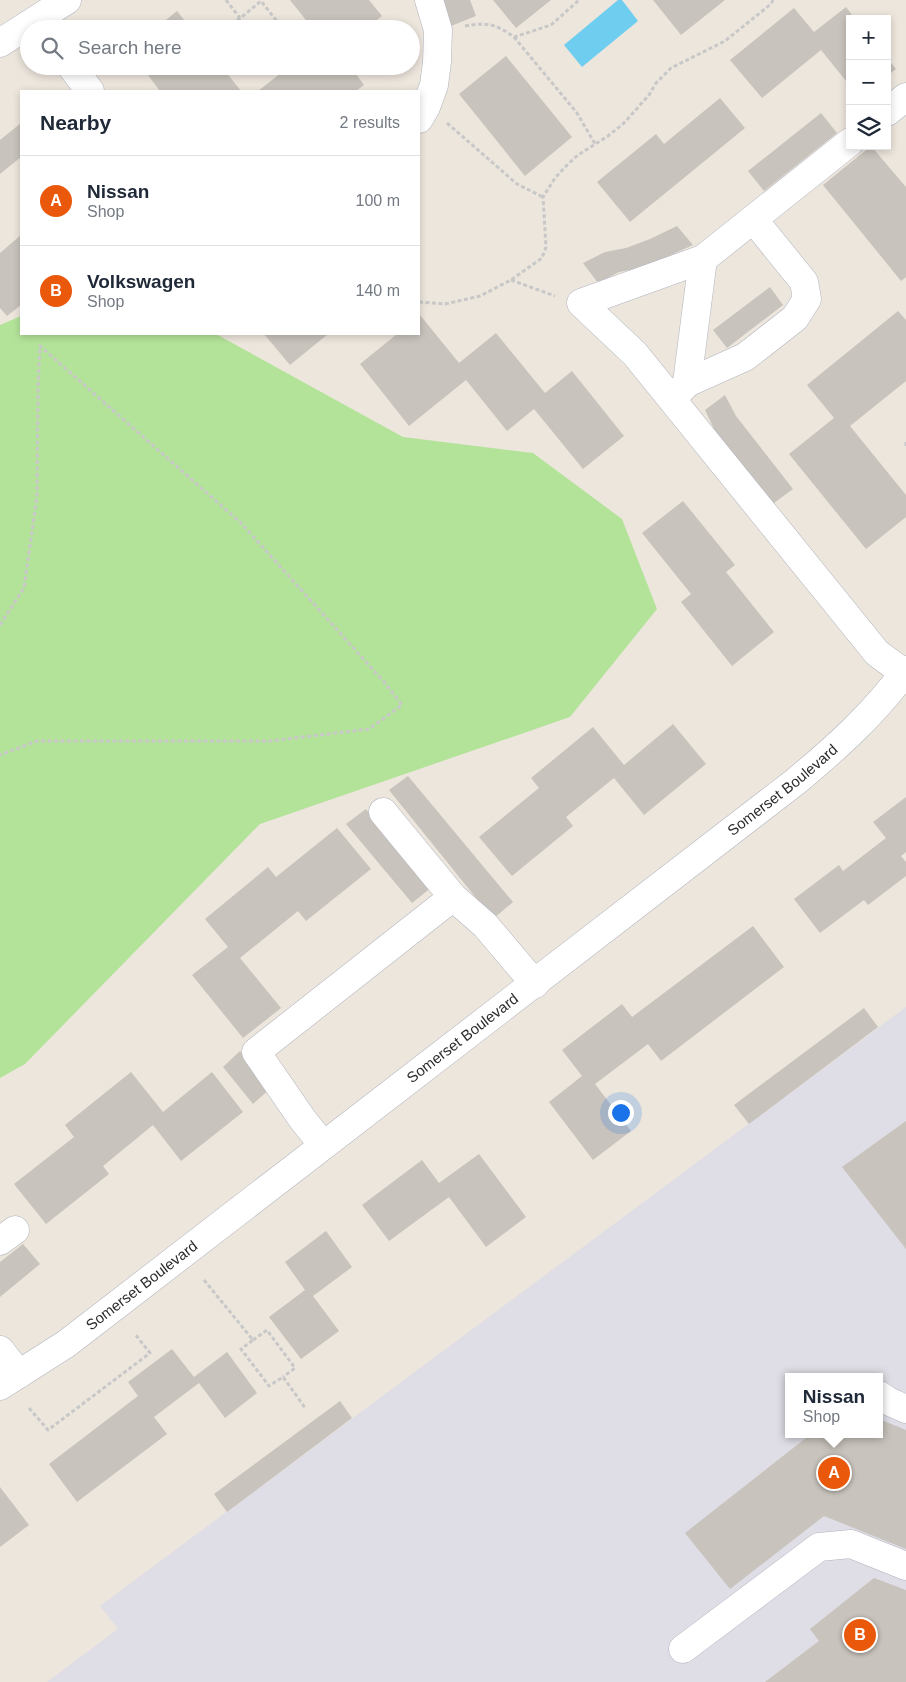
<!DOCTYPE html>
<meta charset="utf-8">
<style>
:root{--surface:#fff;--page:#f6f6f7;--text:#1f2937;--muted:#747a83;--line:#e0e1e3;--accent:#ea580c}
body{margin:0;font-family:Helvetica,sans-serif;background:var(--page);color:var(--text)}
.controls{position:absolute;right:15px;top:15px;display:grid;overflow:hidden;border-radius:0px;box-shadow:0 2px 8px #0003}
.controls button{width:45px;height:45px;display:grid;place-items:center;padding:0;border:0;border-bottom:1px solid var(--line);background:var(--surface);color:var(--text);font:25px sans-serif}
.you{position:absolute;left:620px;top:1112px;width:18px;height:18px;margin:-12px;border:4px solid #fff;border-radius:50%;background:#1a73e8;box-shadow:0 0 0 8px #1a73e833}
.badge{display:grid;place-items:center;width:32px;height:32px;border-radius:50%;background:var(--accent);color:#fff;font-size:16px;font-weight:700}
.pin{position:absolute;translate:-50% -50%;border:2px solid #fff;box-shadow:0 1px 5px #0006}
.popup{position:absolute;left:785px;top:1373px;width:98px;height:65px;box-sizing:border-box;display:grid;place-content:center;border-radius:0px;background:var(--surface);filter:drop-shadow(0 1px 4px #0005);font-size:16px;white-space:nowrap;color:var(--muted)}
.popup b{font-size:19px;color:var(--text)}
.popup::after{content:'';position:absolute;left:50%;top:100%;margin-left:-10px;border:10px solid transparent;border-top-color:var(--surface)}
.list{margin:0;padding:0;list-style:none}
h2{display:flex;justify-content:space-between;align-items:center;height:65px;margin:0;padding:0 20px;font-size:21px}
h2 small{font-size:16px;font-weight:400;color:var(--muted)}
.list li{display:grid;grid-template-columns:32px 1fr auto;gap:15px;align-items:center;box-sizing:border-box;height:90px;padding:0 20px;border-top:1px solid var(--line)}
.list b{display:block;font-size:19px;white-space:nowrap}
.list p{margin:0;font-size:16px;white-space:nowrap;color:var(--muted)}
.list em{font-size:16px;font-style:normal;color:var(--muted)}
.icon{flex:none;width:28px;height:28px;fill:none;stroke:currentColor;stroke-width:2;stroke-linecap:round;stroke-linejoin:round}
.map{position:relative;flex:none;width:906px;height:1682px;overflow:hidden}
.search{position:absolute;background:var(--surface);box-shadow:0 2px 8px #0003;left:20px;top:20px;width:400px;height:55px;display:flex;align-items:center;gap:12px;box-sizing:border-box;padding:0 18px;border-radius:28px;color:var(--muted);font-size:19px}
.panel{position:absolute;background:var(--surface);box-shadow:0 2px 8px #0003;left:20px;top:90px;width:400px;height:245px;border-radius:0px}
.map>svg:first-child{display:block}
.industrial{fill:#dfdde5;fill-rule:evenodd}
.green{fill:#b3e399}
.water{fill:#6fceef}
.building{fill:#c8c3bc}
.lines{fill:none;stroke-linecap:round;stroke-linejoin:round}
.minor-casing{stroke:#b1b3be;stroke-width:29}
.path{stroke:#c8c8c8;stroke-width:3;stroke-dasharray:4 2.5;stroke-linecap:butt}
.minor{stroke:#fff;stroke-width:28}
.labels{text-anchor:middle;stroke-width:4.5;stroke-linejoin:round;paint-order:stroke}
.street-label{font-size:15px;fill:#2b2b2b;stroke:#fff}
</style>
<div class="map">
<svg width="906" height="1682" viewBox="0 0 906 1682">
<rect width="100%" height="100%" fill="#ede6dd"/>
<path class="industrial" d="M 906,1007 L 906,1682 L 47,1682 L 118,1629 L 100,1606 ZM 789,1377 L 879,1377 L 879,1434 L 789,1434 Z"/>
<polygon class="green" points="21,316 21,334 216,334 403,437 533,453 622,519 657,609 570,717 260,824 25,1064 0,1078 0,325"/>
<polygon class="water" points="618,0 622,0 638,21 582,67 564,45"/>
<g class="building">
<polygon points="290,0 369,0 382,16 365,29 313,29"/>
<polygon points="441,0 470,0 476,16 451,26"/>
<polygon points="493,0 551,0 516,28"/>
<polygon points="653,0 725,0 681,35"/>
<polygon points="846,7 855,19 850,19 850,86 821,50 762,98 730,60 794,8 814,32"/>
<polygon points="177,11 191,29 155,29"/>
<polygon points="506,56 572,137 525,176 459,94"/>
<polygon points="887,58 896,69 887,76"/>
<polygon points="141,66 221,66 241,91 160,91"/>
<polygon points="290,66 350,66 364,85 356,91 258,91"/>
<polygon points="720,98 745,128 630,222 597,182 656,134 664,144"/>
<polygon points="821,113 837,133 764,191 748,171"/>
<polygon points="21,123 21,157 0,174 0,140"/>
<polygon points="871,146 906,187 906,277 901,281 823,185"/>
<polygon points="677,226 693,245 645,267 619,272 598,283 583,263 605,252 626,248 650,239"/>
<polygon points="21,235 21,305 7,316 0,308 0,253"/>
<polygon points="770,287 783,305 727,348 713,330"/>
<polygon points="898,311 906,320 906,381 850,426 906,495 906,517 866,549 789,454 834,418 807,385"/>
<polygon points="420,315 459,363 496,333 545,393 572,371 624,436 583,469 534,409 507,431 466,380 409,426 360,364 397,334 419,334"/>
<polygon points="264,334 328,334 290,365"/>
<polygon points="725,395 736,416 793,489 774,503 715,431 705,410"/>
<polygon points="683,501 735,565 726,572 774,632 732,666 681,602 691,594 642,533"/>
<polygon points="673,724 706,764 644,815 614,778 566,817 573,826 512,876 479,837 539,788 531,778 593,727 624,765"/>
<polygon points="408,776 513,902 493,919 389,790"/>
<polygon points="906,797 906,852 901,856 906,862 906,876 868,905 864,900 820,933 794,899 839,865 843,871 886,838 873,822"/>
<polygon points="366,809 432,887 412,903 346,824"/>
<polygon points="337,828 371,869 306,921 298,911 240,958 281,1008 243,1038 192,975 228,947 205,919 268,867 276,877"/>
<polygon points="753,926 784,967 661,1061 648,1044 595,1084 631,1131 593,1160 549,1102 582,1076 562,1050 622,1004 632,1017"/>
<polygon points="864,1008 878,1027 749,1124 734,1105"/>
<polygon points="240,1051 270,1089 253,1104 223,1067"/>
<polygon points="131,1072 163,1112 212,1072 243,1112 181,1161 153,1125 103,1166 109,1174 46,1224 14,1184 74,1137 65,1125"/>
<polygon points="906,1121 906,1249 842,1167"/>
<polygon points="479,1154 526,1217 486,1247 449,1197 389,1241 362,1205 422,1160 439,1183"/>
<polygon points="326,1231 352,1267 313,1296 339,1331 301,1359 269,1317 305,1290 285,1262"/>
<polygon points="23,1244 40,1264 0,1297 0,1262"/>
<polygon points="172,1349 194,1377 227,1352 257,1393 225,1418 199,1383 154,1417 167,1434 77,1502 49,1464 138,1396 128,1382"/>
<polygon points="340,1401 352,1418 227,1512 214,1494"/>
<polygon points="879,1419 906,1430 906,1549 824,1516 730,1589 685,1533 811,1434 879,1434"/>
<polygon points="0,1487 29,1525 0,1547"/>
<polygon points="874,1578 906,1590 906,1682 765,1682 819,1641 810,1629"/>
</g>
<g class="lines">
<g class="minor-casing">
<g id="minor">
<polyline points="0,43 67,0"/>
<polyline points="71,66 90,91"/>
<polyline points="887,112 906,97"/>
<polyline points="419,119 426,107 434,85 437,62 438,30 429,0"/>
<polyline points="850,142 703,259 581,303 635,354 877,653 904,673"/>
<polyline points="687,383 745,357 795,318 807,299 804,282 753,219"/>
<polyline points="678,393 687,383 703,259"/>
<polyline points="383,812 453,897 485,925 535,984"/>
<polyline points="323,1145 303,1120 256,1052 453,897"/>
<polyline points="0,1241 15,1230"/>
<polyline points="0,1350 19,1374"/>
<path id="s1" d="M 0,1386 L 66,1344 L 795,782 C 836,748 875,713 906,670"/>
<polyline points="879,1395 888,1401 906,1409"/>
<polyline points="683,1649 819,1547 851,1544 906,1566"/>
</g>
</g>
<g class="path">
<polyline points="226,0 240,18"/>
<path d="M 465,26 C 487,22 496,24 514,37 L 551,25 L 579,0"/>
<polyline points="227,29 261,1 283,29"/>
<polyline points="514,37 577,113 595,144"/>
<polyline points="249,66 254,73 262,66"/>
<polyline points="447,123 517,184 543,197"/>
<polyline points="511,280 555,296"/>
<polyline points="419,302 445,304 480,296 511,280 542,258 546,247 543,197 555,178 568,164 578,155 608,136 624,123 649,95 656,83 671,68 725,41 771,4 773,0"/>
<polyline points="906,442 906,447"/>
<polyline points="0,625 24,588 37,496 38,390 40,346 241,523 385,683 402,705 369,729 270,741 37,741 0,755"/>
<polyline points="204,1280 253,1340 241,1349 269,1386 283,1377 306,1409"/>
<polyline points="253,1340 267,1330 295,1368 283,1377"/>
<polyline points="29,1408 48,1430 150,1353 135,1334"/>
</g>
<use href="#minor" class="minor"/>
</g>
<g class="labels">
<g class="street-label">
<text dy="5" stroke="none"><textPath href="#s1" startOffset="984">Somerset Boulevard</textPath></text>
<text dy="5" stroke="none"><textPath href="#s1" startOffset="579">Somerset Boulevard</textPath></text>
<text dy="5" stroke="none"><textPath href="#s1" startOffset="174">Somerset Boulevard</textPath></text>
</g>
</g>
</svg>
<div class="controls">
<button>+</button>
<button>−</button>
<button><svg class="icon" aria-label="layers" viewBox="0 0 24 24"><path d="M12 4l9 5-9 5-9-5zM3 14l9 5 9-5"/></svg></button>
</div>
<div class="you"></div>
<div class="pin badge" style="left:834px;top:1473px">A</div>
<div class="popup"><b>Nissan</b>Shop</div>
<div class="pin badge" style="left:860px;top:1635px">B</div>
<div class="search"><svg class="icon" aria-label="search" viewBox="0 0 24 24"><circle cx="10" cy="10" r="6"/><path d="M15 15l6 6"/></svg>Search here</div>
<section class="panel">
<h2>Nearby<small>2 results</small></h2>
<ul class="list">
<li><span class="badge">A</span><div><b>Nissan</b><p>Shop</p></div><em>100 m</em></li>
<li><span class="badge">B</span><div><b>Volkswagen</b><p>Shop</p></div><em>140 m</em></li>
</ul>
</section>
</div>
